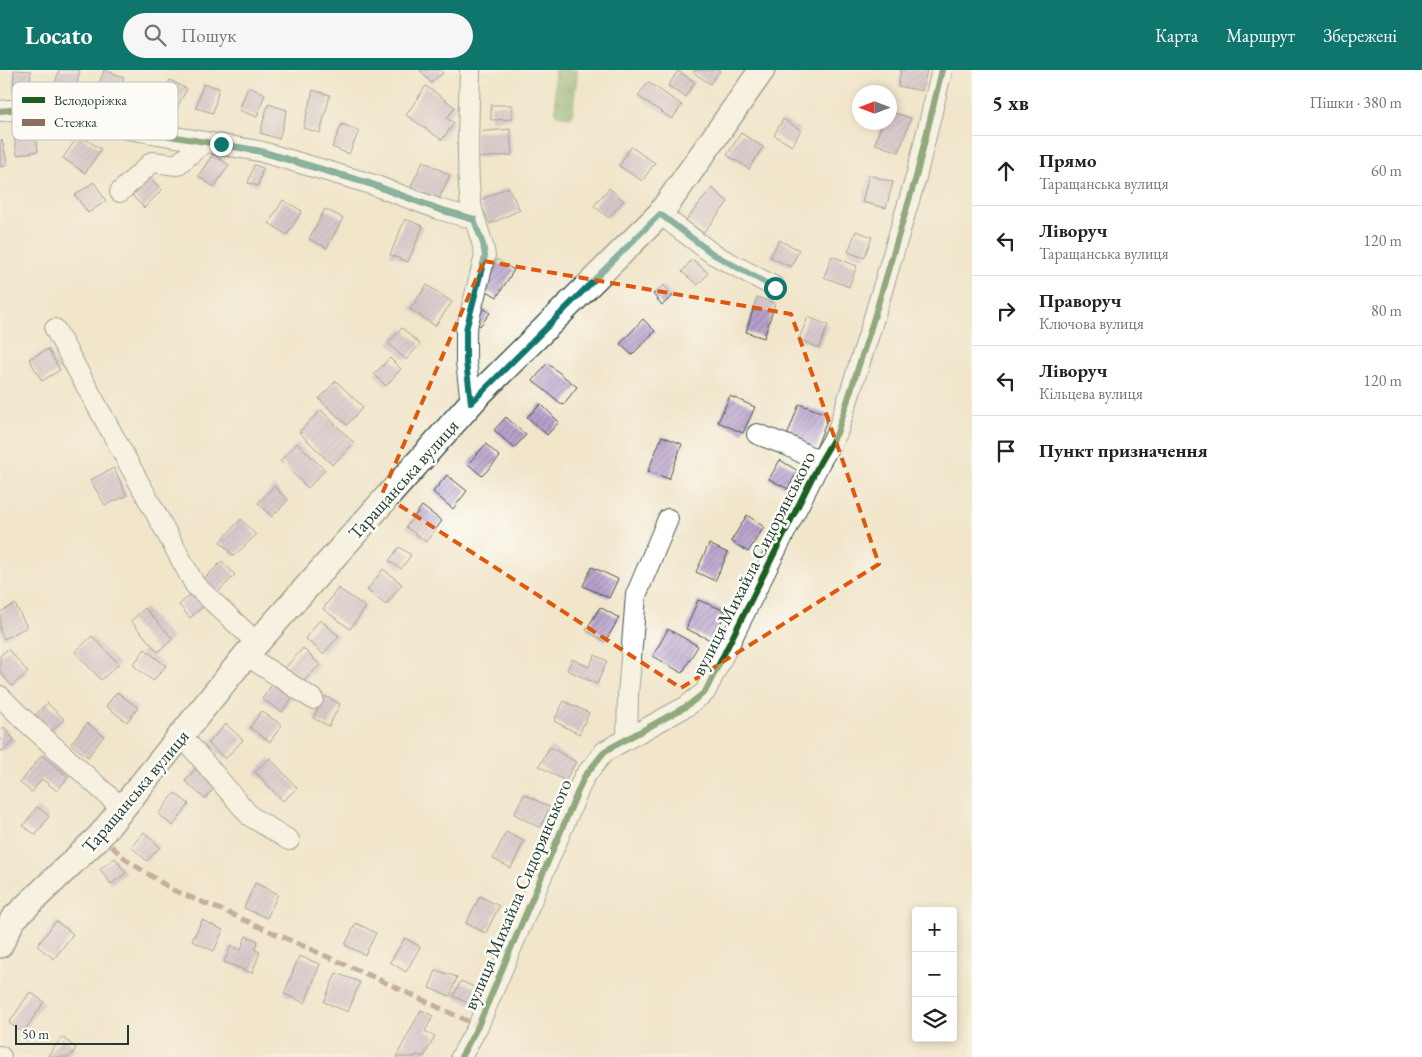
<!DOCTYPE html>
<html lang="uk">
<meta charset="utf-8">
<style>
:root{--surface:#fff;--page:#f6f6f6;--text:#222;--muted:#767676;--line:#e0e0e0;--accent:#0f766e}
body{margin:0;font-family:"EB Garamond",serif;background:var(--page);color:var(--text)}
.controls{position:absolute;right:15px;bottom:15px;display:grid;overflow:hidden;border-radius:5px;box-shadow:0 2px 8px #0003}
.controls button{width:45px;height:45px;display:grid;place-items:center;padding:0;border:0;border-bottom:1px solid var(--line);background:var(--surface);color:var(--text);font:25px sans-serif}
.compass{position:absolute;left:852px;top:15px;width:45px;height:45px;border-radius:50%;background:var(--surface);box-shadow:0 2px 8px #0003;rotate:270deg}
.scale{position:absolute;left:15px;bottom:12px;width:114px;box-sizing:border-box;padding-left:5px;border:2px solid #1f3d34;border-top:0;font-size:14px;line-height:18px;white-space:nowrap;color:#1f3d34;-webkit-text-stroke:4px #fdfcf7;paint-order:stroke}
.stop{position:absolute;width:15px;height:15px;margin:-11px;border:4px solid #0f766e;border-radius:50%;background:#fff}
.stop.end{background:#0f766e;border-color:#fff;box-shadow:0 1px 5px #0008}
.list{margin:0;padding:0;list-style:none}
h2{display:flex;justify-content:space-between;align-items:center;height:65px;margin:0;padding:0 20px;font-size:21px}
h2 small{font-size:16px;font-weight:400;color:var(--muted)}
.list li{display:grid;grid-template-columns:32px 1fr auto;gap:15px;align-items:center;box-sizing:border-box;height:70px;padding:0 20px;border-top:1px solid var(--line)}
.list b{display:block;font-size:19px;white-space:nowrap}
.list p{margin:0;font-size:16px;white-space:nowrap;color:var(--muted)}
.list em{font-size:16px;font-style:normal;color:var(--muted)}
.icon{flex:none;width:28px;height:28px;fill:none;stroke:currentColor;stroke-width:2;stroke-linecap:round;stroke-linejoin:round}
.map{position:relative;flex:none;width:972px;height:987px;overflow:hidden}
header{display:flex;align-items:center;gap:30px;box-sizing:border-box;height:70px;padding:0 25px;background:var(--accent);color:#fff}
header strong{font-size:24px}
nav{display:flex;gap:28px;margin-inline-start:auto;font-size:18px}
.search{width:350px;height:45px;background:var(--page);display:flex;align-items:center;gap:12px;box-sizing:border-box;padding:0 18px;border-radius:28px;color:var(--muted);font-size:19px}
main{display:flex}
aside{flex:1;background:var(--surface)}
.map>svg:first-child{display:block}
.forest{fill:url(#forest-firs);stroke:#4a734c}
.building{fill:url(#building-hatch)}
.lines{fill:none;stroke-linecap:round;stroke-linejoin:round}
.minor-casing{stroke:#3e564a;stroke-width:22}
.major-casing{stroke:#3e564a;stroke-width:28}
.minor{stroke:#fff;stroke-width:20}
.major{stroke:#fff;stroke-width:25}
.quiet{stroke:#8d6e63;stroke-width:5;stroke-dasharray:10 5;stroke-linecap:butt}
.cycleway-casing{stroke:#fdfcf7;stroke-width:9}
.cycleway{stroke:#1b5e20;stroke-width:6}
.route{stroke:#0f766e;stroke-width:6}
.marked{fill:none;stroke:#de580e;stroke-width:4;stroke-dasharray:10 6;stroke-linejoin:round}
.labels{text-anchor:middle;stroke-width:5;stroke-linejoin:round;paint-order:stroke}
.street-label{font-size:19px;fill:#1f3d34;stroke:#fdfcf7}
.key{fill:#fdfcf7;stroke:#bac3bc;stroke-width:1}
.key-label{font-size:14px;fill:#1f3d34}
</style>
<header>
<strong>Locato</strong>
<div class="search"><svg class="icon" aria-label="search" viewBox="0 0 24 24"><circle cx="10" cy="10" r="6"/><path d="M15 15l6 6"/></svg>Пошук</div>
<nav><a>Карта</a><a>Маршрут</a><a>Збережені</a></nav>
</header>
<main>
<div class="map">
<svg width="972" height="987" viewBox="0 0 972 987">
<defs>
<pattern id="forest-firs" width="22" height="20" patternUnits="userSpaceOnUse" patternTransform="scale(1.25)"><rect width="22" height="20" fill="#76a965"/><path d="M5 1l3.5 6h-7zM16 11l3.5 6h-7z" fill="#608b54"/></pattern>
<pattern id="building-hatch" width="6" height="6" patternUnits="userSpaceOnUse" patternTransform="scale(1.25)"><rect width="6" height="6" fill="#b7a1cc"/><path d="M-1 1l2-2M0 6l6-6M5 7l2-2" fill="none" stroke="#9484a6"/></pattern>
</defs>
<rect width="100%" height="100%" fill="#fdfcf7"/>
<filter id="ink" filterUnits="userSpaceOnUse"><feTurbulence type="fractalNoise" baseFrequency=".02" numOctaves="2"/><feDisplacementMap in="SourceGraphic" scale="10" xChannelSelector="R" yChannelSelector="G"/><feConvolveMatrix kernelMatrix="1 2 1 2 8 2 1 2 1" color-interpolation-filters="sRGB"/></filter>
<filter id="wash" filterUnits="userSpaceOnUse"><feTurbulence type="fractalNoise" baseFrequency=".0096" numOctaves="4" result="noise"/><feDisplacementMap in="SourceGraphic" scale="20" xChannelSelector="R" yChannelSelector="G"/><feGaussianBlur stdDeviation="1.12" result="paint"/><feColorMatrix in="noise" values="0 0 0 0 0 0 0 0 0 0 0 0 0 0 0 0 0 1.4 0 .05"/><feComposite in="paint" operator="in"/></filter>
<g filter="url(#wash)">
<rect width="100%" height="100%" fill="#f1e5ca"/>
<polygon class="forest" points="554,0 578,0 572,48 556,45"/>
<g id="blocks">
<g class="building">
<polygon points="14,0 31,1 29,25 13,25"/>
<polygon points="59,0 80,0 75,22 54,17"/>
<polygon points="104,0 124,7 117,27 97,20"/>
<polygon points="420,0 440,0 443,3 431,13"/>
<polygon points="695,0 721,0 710,14 693,2"/>
<polygon points="901,0 927,0 922,21 898,16"/>
<polygon points="678,1 695,12 685,27 668,16"/>
<polygon points="170,10 187,19 169,52 153,43"/>
<polygon points="648,12 682,35 672,49 638,26"/>
<polygon points="203,14 219,18 213,43 196,38"/>
<polygon points="426,16 455,37 447,48 454,53 442,70 406,45"/>
<polygon points="248,17 265,24 257,47 239,40"/>
<polygon points="313,20 330,25 320,63 303,58"/>
<polygon points="268,34 287,40 279,69 260,63"/>
<polygon points="491,35 512,35 512,49 491,50"/>
<polygon points="889,41 911,48 899,82 875,74 882,52 889,52"/>
<polygon points="783,49 801,60 792,76 774,65"/>
<polygon points="342,54 359,61 349,84 332,77"/>
<polygon points="510,59 512,85 477,88 475,62"/>
<polygon points="35,62 38,81 17,85 14,66"/>
<polygon points="741,63 763,77 749,99 727,85"/>
<polygon points="79,65 101,79 85,103 63,88"/>
<polygon points="2,70 8,95 0,97 0,71"/>
<polygon points="631,77 655,93 642,111 619,96"/>
<polygon points="213,84 229,95 214,117 198,106"/>
<polygon points="423,91 450,105 439,129 411,116"/>
<polygon points="254,95 263,98 258,116 248,113"/>
<polygon points="869,105 893,112 886,138 862,132"/>
<polygon points="150,108 162,120 144,138 132,125"/>
<polygon points="94,112 106,131 88,143 75,125"/>
<polygon points="508,117 520,140 490,154 479,131"/>
<polygon points="609,118 624,131 609,148 594,136"/>
<polygon points="712,118 728,132 703,163 686,150"/>
<polygon points="283,130 302,141 287,165 269,153"/>
<polygon points="325,139 343,148 327,178 309,169"/>
<polygon points="405,149 423,156 408,192 390,185"/>
<polygon points="856,161 872,167 864,188 848,182"/>
<polygon points="779,170 799,180 791,197 770,187"/>
<polygon points="832,186 857,196 849,217 824,207"/>
<polygon points="497,189 514,200 497,227 479,216"/>
<polygon points="692,189 708,203 698,215 682,202"/>
<polygon points="427,215 452,232 435,256 410,239"/>
<polygon points="664,215 673,226 662,235 653,224"/>
<polygon points="757,227 775,233 764,268 746,262"/>
<polygon points="480,236 490,243 480,256 470,249"/>
<polygon points="808,247 828,255 819,278 799,269"/>
<polygon points="643,249 655,261 632,285 620,274"/>
<polygon points="402,258 420,274 406,290 388,273"/>
<polygon points="48,279 60,300 42,311 29,289"/>
<polygon points="390,288 401,299 386,316 374,304"/>
<polygon points="547,293 577,317 563,335 533,311"/>
<polygon points="336,311 363,337 347,355 319,329"/>
<polygon points="730,326 755,337 743,363 718,352"/>
<polygon points="541,334 559,352 547,365 527,347"/>
<polygon points="799,334 829,345 816,378 787,366"/>
<polygon points="321,340 354,373 332,395 299,362"/>
<polygon points="506,347 526,365 514,378 494,360"/>
<polygon points="662,366 682,374 669,409 648,401"/>
<polygon points="297,373 325,400 308,418 280,391"/>
<polygon points="486,374 500,387 482,406 468,394"/>
<polygon points="780,390 798,401 788,419 769,409"/>
<polygon points="114,398 127,426 105,435 90,410"/>
<polygon points="447,405 467,421 453,439 433,422"/>
<polygon points="274,416 288,430 272,447 258,433"/>
<polygon points="422,436 442,451 426,472 406,457"/>
<polygon points="747,445 764,457 748,482 731,471"/>
<polygon points="241,449 256,465 234,486 220,472"/>
<polygon points="709,474 728,483 715,511 696,502"/>
<polygon points="399,477 411,485 401,499 389,491"/>
<polygon points="222,491 235,505 215,525 201,512"/>
<polygon points="592,497 618,509 609,528 583,516"/>
<polygon points="383,499 402,514 386,535 367,520"/>
<polygon points="338,518 366,537 350,559 323,539"/>
<polygon points="193,522 205,535 190,548 179,535"/>
<polygon points="698,530 726,541 713,571 686,559"/>
<polygon points="15,534 27,557 4,569 0,561 0,542"/>
<polygon points="600,537 619,548 605,572 586,560"/>
<polygon points="145,538 173,569 158,582 131,551"/>
<polygon points="320,550 339,566 323,584 305,568"/>
<polygon points="668,559 698,576 682,603 653,586"/>
<polygon points="92,566 119,594 101,610 75,582"/>
<polygon points="303,578 320,595 301,614 285,598"/>
<polygon points="8,579 28,602 12,616 0,602 0,586"/>
<polygon points="145,579 166,596 153,611 133,595"/>
<polygon points="595,585 607,591 597,614 567,600 572,589 589,597"/>
<polygon points="274,612 294,625 282,642 262,629"/>
<polygon points="117,622 138,638 127,652 106,636"/>
<polygon points="325,626 340,634 329,656 313,648"/>
<polygon points="564,631 589,643 579,664 554,651"/>
<polygon points="47,633 64,649 52,661 35,645"/>
<polygon points="261,641 282,655 270,672 250,658"/>
<polygon points="87,653 104,666 88,687 71,674"/>
<polygon points="226,654 243,670 225,689 208,673"/>
<polygon points="4,657 15,671 0,682 0,660"/>
<polygon points="550,677 576,692 565,711 539,696"/>
<polygon points="42,685 68,707 57,721 42,709 32,722 20,713"/>
<polygon points="270,688 297,718 283,731 255,702"/>
<polygon points="198,696 218,714 205,729 185,711"/>
<polygon points="175,723 189,734 173,756 158,744"/>
<polygon points="524,724 550,737 540,758 514,744"/>
<polygon points="37,737 49,746 36,765 23,756"/>
<polygon points="144,762 160,777 147,791 131,777"/>
<polygon points="506,762 524,771 511,798 493,789"/>
<polygon points="115,788 126,803 111,814 100,799"/>
<polygon points="255,813 278,824 267,848 244,838"/>
<polygon points="480,826 499,836 486,863 466,853"/>
<polygon points="202,850 223,860 214,881 192,871"/>
<polygon points="56,851 73,864 54,889 37,876"/>
<polygon points="356,853 376,863 365,885 345,875"/>
<polygon points="246,866 258,871 255,880 260,882 252,903 224,892 231,876 241,880"/>
<polygon points="405,868 420,877 406,902 390,892"/>
<polygon points="299,886 320,894 305,933 284,924"/>
<polygon points="436,900 457,907 450,926 429,918"/>
<polygon points="336,903 360,912 348,942 324,932"/>
<polygon points="461,911 478,919 470,934 453,926"/>
<polygon points="30,922 44,932 23,963 9,953"/>
<polygon points="421,940 433,946 425,961 435,966 424,987 416,985 415,987 396,987"/>
<polygon points="62,967 76,978 70,987 47,987"/>
</g>
</g>
</g>
<g filter="url(#ink)">
<use href="#blocks" fill-opacity="0" stroke="#3e564a" stroke-width="1"/>
<g class="lines">
<g class="minor-casing">
<g id="minor">
<path d="M 470,0 C 469,42 466,85 470,127 C 472,148 482,165 485,186 L 466,260 L 466,292 L 471,333"/>
<polyline points="0,41 42,37 74,38 128,59 259,81 371,114 438,139 474,149"/>
<polyline points="120,122 152,92 177,95 203,73"/>
<polyline points="660,144 713,184 775,217"/>
<polyline points="55,259 195,515 257,573"/>
<polyline points="757,364 789,376 820,392"/>
<polyline points="246,585 313,629"/>
<polyline points="0,626 20,646 123,739"/>
<polyline points="182,666 250,746 289,770"/>
<polyline points="627,669 628,625 636,525 668,449"/>
<polyline points="0,986 1,987"/>
<polyline points="461,987 478,956 584,707 605,681 687,636 705,622 820,392 837,363 870,261 916,107 942,0"/>
</g>
</g>
<g class="major-casing">
<polyline id="major" points="0,875 13,849 100,766 246,585 480,323 660,144 762,0"/>
</g>
<use href="#minor" class="minor"/>
<use href="#major" class="major"/>
<polyline class="quiet" points="100,766 128,791 173,820 224,841 378,909 478,956"/>
<g class="cycleway-casing">
<g id="cycleway">
<polyline points="0,41 42,37 74,38 128,59 259,81 371,114 438,139 474,149"/>
<polyline points="461,987 478,956 584,707 605,681 687,636 705,622 820,392 837,363 870,261 916,107 942,0"/>
</g>
</g>
<use href="#cycleway" class="cycleway"/>
</g>
</g>
<g class="lines" filter="url(#ink)">
<polyline class="route" points="221,74 259,81 371,114 438,139 474,150 483,174 485,186 466,260 466,292 471,333 660,144 713,184 775,218"/>
</g>
<path d="M0 0H972V987H0ZM 484,191 L 791,244 L 879,494 L 681,618 L 382,424 Z" fill="#f1e5ca" fill-opacity=".55" fill-rule="evenodd"/>
<path class="marked" d="M 484,191 L 791,244 L 879,494 L 681,618 L 382,424 Z"/>
<g class="labels">
<g class="street-label">
<text transform="translate(403 409) rotate(-48)" y="7">Таращанська вулиця</text>
<text transform="translate(753 493) rotate(-63)" y="7">вулиця Михайла Сидорянського</text>
<text transform="translate(135 721) rotate(-50)" y="7">Таращанська вулиця</text>
<text transform="translate(517 824) rotate(-67)" y="7">вулиця Михайла Сидорянського</text>
</g>
</g>
<rect x="12" y="12" width="166" height="58" rx="8" class="key"/>
<rect x="22" y="27" width="23" height="6" fill="#1b5e20"/>
<rect x="22" y="49" width="23" height="7" fill="#8d6e63"/>
<g class="key-label">
<text x="54" y="35">Велодоріжка</text>
<text x="54" y="57">Стежка</text>
</g>
</svg>
<div class="controls">
<button>+</button>
<button>−</button>
<button><svg class="icon" aria-label="layers" viewBox="0 0 24 24"><path d="M12 4l9 5-9 5-9-5zM3 14l9 5 9-5"/></svg></button>
</div>
<svg class="compass" viewBox="-18 -18 36 36"><path d="M0-13l5 13h-10z" fill="#e53935"/><path d="M0 13l5-13h-10z" fill="#767676"/></svg>
<div class="scale">50 m</div>
<div class="stop" style="left:775px;top:218px"></div>
<div class="stop end" style="left:221px;top:74px"></div>
</div>
<aside>
<h2>5 хв<small>Пішки · 380 m</small></h2>
<ul class="list">
<li><svg class="icon" aria-label="ahead" viewBox="0 0 24 24"><path d="M12 20V5M6 11l6-6 6 6"/></svg><div><b>Прямо</b><p>Таращанська вулиця</p></div><em>60 m</em></li>
<li><svg class="icon" aria-label="left" viewBox="0 0 24 24"><path d="M17 20v-9H6M10 6l-5 5 5 5"/></svg><div><b>Ліворуч</b><p>Таращанська вулиця</p></div><em>120 m</em></li>
<li><svg class="icon" aria-label="right" viewBox="0 0 24 24"><path d="M7 20v-9h11M14 6l5 5-5 5"/></svg><div><b>Праворуч</b><p>Ключова вулиця</p></div><em>80 m</em></li>
<li><svg class="icon" aria-label="left" viewBox="0 0 24 24"><path d="M17 20v-9H6M10 6l-5 5 5 5"/></svg><div><b>Ліворуч</b><p>Кільцева вулиця</p></div><em>120 m</em></li>
<li><svg class="icon" aria-label="arrive" viewBox="0 0 24 24"><path d="M6 21V4h12l-3 4 3 4H6"/></svg><div><b>Пункт призначення</b></div></li>
</ul>
</aside>
</main>
